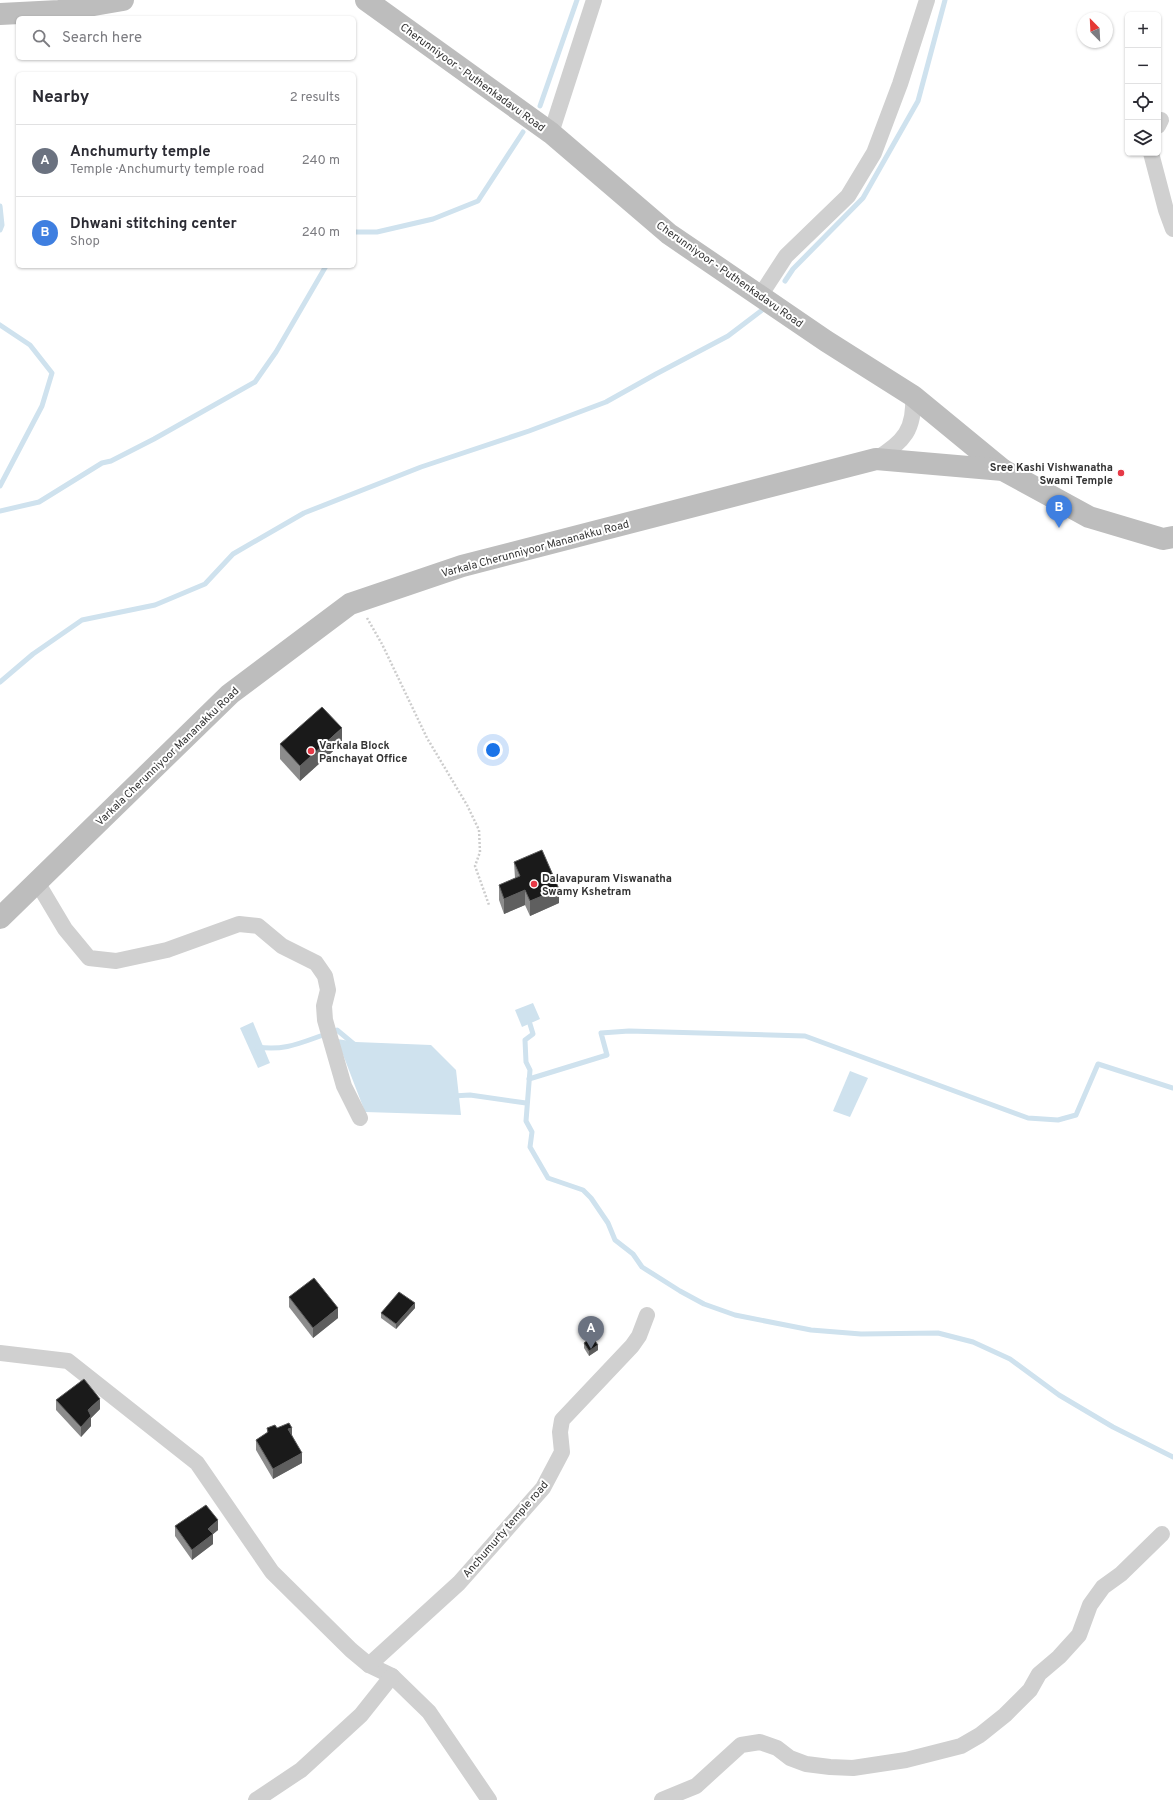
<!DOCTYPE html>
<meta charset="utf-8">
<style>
:root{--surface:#fff;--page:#f7f7f7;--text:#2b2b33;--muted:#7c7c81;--line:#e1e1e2;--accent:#e63946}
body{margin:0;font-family:Overpass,sans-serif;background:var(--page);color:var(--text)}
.controls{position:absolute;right:12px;top:12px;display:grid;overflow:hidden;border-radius:6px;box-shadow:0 1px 3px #0004}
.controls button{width:36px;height:36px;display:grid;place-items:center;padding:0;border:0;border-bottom:1px solid var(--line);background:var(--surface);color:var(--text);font:20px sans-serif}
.compass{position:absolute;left:1077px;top:12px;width:36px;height:36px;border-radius:50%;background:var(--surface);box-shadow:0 1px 3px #0004;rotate:336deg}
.you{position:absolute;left:493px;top:750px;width:14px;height:14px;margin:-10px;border:3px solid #fff;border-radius:50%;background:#1a73e8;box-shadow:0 0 0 6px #1a73e833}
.badge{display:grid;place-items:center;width:26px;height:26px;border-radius:50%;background:var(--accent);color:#fff;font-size:13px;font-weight:700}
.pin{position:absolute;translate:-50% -33px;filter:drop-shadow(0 1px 2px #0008)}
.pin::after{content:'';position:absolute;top:21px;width:14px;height:12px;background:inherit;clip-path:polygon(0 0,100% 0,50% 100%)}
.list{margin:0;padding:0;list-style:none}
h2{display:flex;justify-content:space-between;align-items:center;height:52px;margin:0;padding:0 16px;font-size:17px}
h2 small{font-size:13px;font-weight:400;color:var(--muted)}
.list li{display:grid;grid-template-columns:26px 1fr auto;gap:12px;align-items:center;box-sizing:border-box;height:72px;padding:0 16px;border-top:1px solid var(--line)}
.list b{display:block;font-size:15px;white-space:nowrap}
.list p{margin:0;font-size:13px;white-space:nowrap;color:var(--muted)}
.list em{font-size:13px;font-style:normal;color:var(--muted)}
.icon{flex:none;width:22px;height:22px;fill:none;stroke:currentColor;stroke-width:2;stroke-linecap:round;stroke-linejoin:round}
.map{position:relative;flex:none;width:1173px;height:1800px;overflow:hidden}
.search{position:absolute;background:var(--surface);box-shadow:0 1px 3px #0004;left:16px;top:16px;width:340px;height:44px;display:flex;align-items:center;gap:10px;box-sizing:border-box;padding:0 14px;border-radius:6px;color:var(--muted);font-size:15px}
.panel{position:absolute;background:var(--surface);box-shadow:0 1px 3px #0004;left:16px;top:72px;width:340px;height:196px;border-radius:6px}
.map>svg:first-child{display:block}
.water{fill:#cfe2ee}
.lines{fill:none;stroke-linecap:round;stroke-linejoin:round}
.stream{stroke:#cfe2ee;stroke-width:5}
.path{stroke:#cdcdcd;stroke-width:2.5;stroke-dasharray:2 2;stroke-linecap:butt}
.street{stroke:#d0d0d0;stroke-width:16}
.secondary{stroke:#bdbdbd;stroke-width:22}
.wall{fill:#8c8c8c}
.shaded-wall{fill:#5f5f5f}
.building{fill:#1a1a1a;stroke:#5f5f5f}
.poi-dot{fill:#e63946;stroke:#fff;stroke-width:1.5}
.labels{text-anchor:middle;stroke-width:4;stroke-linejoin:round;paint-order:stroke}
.street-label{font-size:11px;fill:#333;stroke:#fff}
.poi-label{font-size:11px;font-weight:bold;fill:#333;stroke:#fff;text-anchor:start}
</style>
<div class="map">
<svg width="1173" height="1800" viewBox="0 0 1173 1800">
<rect width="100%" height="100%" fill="#fff"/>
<g class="water">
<polygon points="533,1003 540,1019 522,1027 515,1010"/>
<polygon points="253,1022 270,1063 258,1068 240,1028"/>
<polygon points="337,1039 356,1042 431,1045 456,1070 461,1115 365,1112"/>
<polygon points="850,1071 868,1078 850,1117 833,1111"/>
</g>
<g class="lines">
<g class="stream">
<polyline points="540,106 577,0"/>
<polyline points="0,206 2,225 0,230"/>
<polyline points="354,232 377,232 433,219 478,201 523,132"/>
<polyline points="785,281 793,269 863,198 918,101 945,0"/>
<polyline points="0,325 30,345 52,373 42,406 0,486"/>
<polyline points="0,511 39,502 102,463 111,461 154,439 255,382 276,352 326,266"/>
<polyline points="0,682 33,654 82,620 155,605 205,584 233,554 304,513 421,467 529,431 606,402 656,374 728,336 766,307"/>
<polyline points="530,1024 533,1034 525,1040 526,1062 530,1070 526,1121 532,1132 530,1147 548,1178 583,1190 591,1198 608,1223 615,1240 633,1254 642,1267 680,1291 704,1304 735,1315 811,1330 861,1334 938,1333 973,1342 1010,1359 1059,1395 1113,1427 1173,1457"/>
<polyline points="331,1032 337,1030 355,1045"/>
<path d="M 257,1047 C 285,1051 300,1043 326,1034"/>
<polyline points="529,1079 607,1055 601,1033 629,1031 805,1036 1028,1118 1058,1120 1076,1115 1098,1064 1173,1088"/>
<polyline points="453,1096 470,1095 526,1103"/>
</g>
<polyline class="path" points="367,618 382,644 427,738 467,805 479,830 480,852 475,866 489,905"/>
<g class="street">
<polyline points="1158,126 1161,120"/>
<polyline points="551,133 594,0"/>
<polyline points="1151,153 1166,210 1173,229"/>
<polyline points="760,296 786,256 848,196 874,153 900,84 927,0"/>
<path d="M 876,459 C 904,442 915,429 913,396"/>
<polyline points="37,882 65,929 89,958 116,961 167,950 239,924 258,926 282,946 316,963 325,976 328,990 324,1006 325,1020 344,1086 360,1118"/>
<polyline points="0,1353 68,1361 197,1463 272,1572 351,1650 369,1665 392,1676 429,1712 489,1800"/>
<polyline points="369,1665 459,1583 543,1488 562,1452 560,1432 562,1420 632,1346 639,1336 647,1315"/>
<polyline points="256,1800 301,1770 361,1715 392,1676"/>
<polyline points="662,1800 696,1786 741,1745 760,1742 777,1748 790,1758 806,1764 830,1767 853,1768 906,1760 961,1746 980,1735 1005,1715 1030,1690 1039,1674 1059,1657 1079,1635 1090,1605 1103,1587 1121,1574 1162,1534"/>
</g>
<g class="secondary">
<polyline points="366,0 551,133 669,234 826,341 913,396 1003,470"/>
<polyline points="0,14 59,11 123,0"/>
<polyline points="0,918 230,694 350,604 462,566 876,459 1003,470 1089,517 1163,539 1173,537"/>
</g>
</g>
<g class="wall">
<polygon points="342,743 300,781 280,759 280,744"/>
<polygon points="514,862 559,903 530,916 525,905 504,914 499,900 499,885 515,878"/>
<polygon points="289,1297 338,1318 313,1338 289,1307"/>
<polygon points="415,1308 396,1329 381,1318 381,1313"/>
<polygon points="584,1343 598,1350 589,1356 584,1348"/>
<polygon points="56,1400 100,1409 91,1418 91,1426 81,1437 56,1410"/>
<polygon points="267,1428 277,1428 292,1435 302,1463 273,1479 256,1450 256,1440 267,1433"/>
<polygon points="175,1526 218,1530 213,1534 213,1544 192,1560 175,1536"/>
</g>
<g class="shaded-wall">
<polygon points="342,728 342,743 300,781 300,766"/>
<polygon points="559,889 559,903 530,916 530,901"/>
<polygon points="525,890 525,905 504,914 504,899"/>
<polygon points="415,1303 415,1308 396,1329 396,1324"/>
<polygon points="338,1308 338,1318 313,1338 313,1328"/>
<polygon points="598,1345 598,1350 589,1356 589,1351"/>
<polygon points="100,1399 100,1409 91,1418 91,1426 81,1437 81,1427 88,1410"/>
<polygon points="292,1428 292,1438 288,1429"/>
<polygon points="302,1453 302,1463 273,1479 273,1469"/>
<polygon points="218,1520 218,1530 212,1535 213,1534 213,1544 192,1560 192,1550 208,1529"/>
</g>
<g class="building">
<polygon points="322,707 342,728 300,766 280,744"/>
<polygon points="542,850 559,889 530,901 525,890 504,899 499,885 520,876 514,862"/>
<polygon points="314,1278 338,1308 313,1328 289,1297"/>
<polygon points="399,1292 415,1303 396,1324 381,1313"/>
<polygon points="592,1337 598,1345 589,1351 584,1343"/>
<polygon points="84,1379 100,1399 88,1410 91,1416 81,1427 56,1400"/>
<polygon points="289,1423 292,1428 288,1429 302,1453 273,1469 256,1440 268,1432 267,1428 275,1425 277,1428"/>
<polygon points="206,1505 218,1520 208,1529 213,1534 192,1550 175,1526"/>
</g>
<g class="poi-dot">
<circle cx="1121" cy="473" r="4"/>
<circle cx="311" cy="751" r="4"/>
<circle cx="534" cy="884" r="4"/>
</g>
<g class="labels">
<g class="street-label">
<text transform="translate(473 77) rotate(36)" y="4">Cherunniyoor - Puthenkadavu Road</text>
<text transform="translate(730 274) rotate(35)" y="4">Cherunniyoor - Puthenkadavu Road</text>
<text transform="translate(535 548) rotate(-15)" y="4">Varkala Cherunniyoor Mananakku Road</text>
<text transform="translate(167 756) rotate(-44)" y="4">Varkala Cherunniyoor Mananakku Road</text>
<text transform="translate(505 1529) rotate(-49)" y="4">Anchumurty temple road</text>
</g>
<g class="poi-label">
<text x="1113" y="471" text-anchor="end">Sree Kashi Vishwanatha<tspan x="1113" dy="13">Swami Temple</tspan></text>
<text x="319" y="749">Varkala Block<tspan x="319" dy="13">Panchayat Office</tspan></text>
<text x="542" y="882">Dalavapuram Viswanatha<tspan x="542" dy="13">Swamy Kshetram</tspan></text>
</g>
</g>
</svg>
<div class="controls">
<button>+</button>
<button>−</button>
<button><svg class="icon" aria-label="locate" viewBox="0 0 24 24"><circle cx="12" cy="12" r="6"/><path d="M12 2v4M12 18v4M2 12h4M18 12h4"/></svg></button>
<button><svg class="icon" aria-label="layers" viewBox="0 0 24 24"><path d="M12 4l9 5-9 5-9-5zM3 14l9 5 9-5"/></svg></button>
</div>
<svg class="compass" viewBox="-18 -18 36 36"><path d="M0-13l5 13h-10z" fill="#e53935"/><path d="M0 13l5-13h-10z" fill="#7c7c81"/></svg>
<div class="you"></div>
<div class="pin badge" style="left:591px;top:1349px;background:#6b7280">A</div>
<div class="pin badge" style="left:1059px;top:528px;background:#3f7fe0">B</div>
<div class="search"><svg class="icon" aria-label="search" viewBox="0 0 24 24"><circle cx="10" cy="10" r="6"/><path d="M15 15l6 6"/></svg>Search here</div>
<section class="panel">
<h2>Nearby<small>2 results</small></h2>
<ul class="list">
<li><span class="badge" style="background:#6b7280">A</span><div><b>Anchumurty temple</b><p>Temple · Anchumurty temple road</p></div><em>240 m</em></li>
<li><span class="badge" style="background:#3f7fe0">B</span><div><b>Dhwani stitching center</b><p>Shop</p></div><em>240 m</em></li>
</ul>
</section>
</div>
